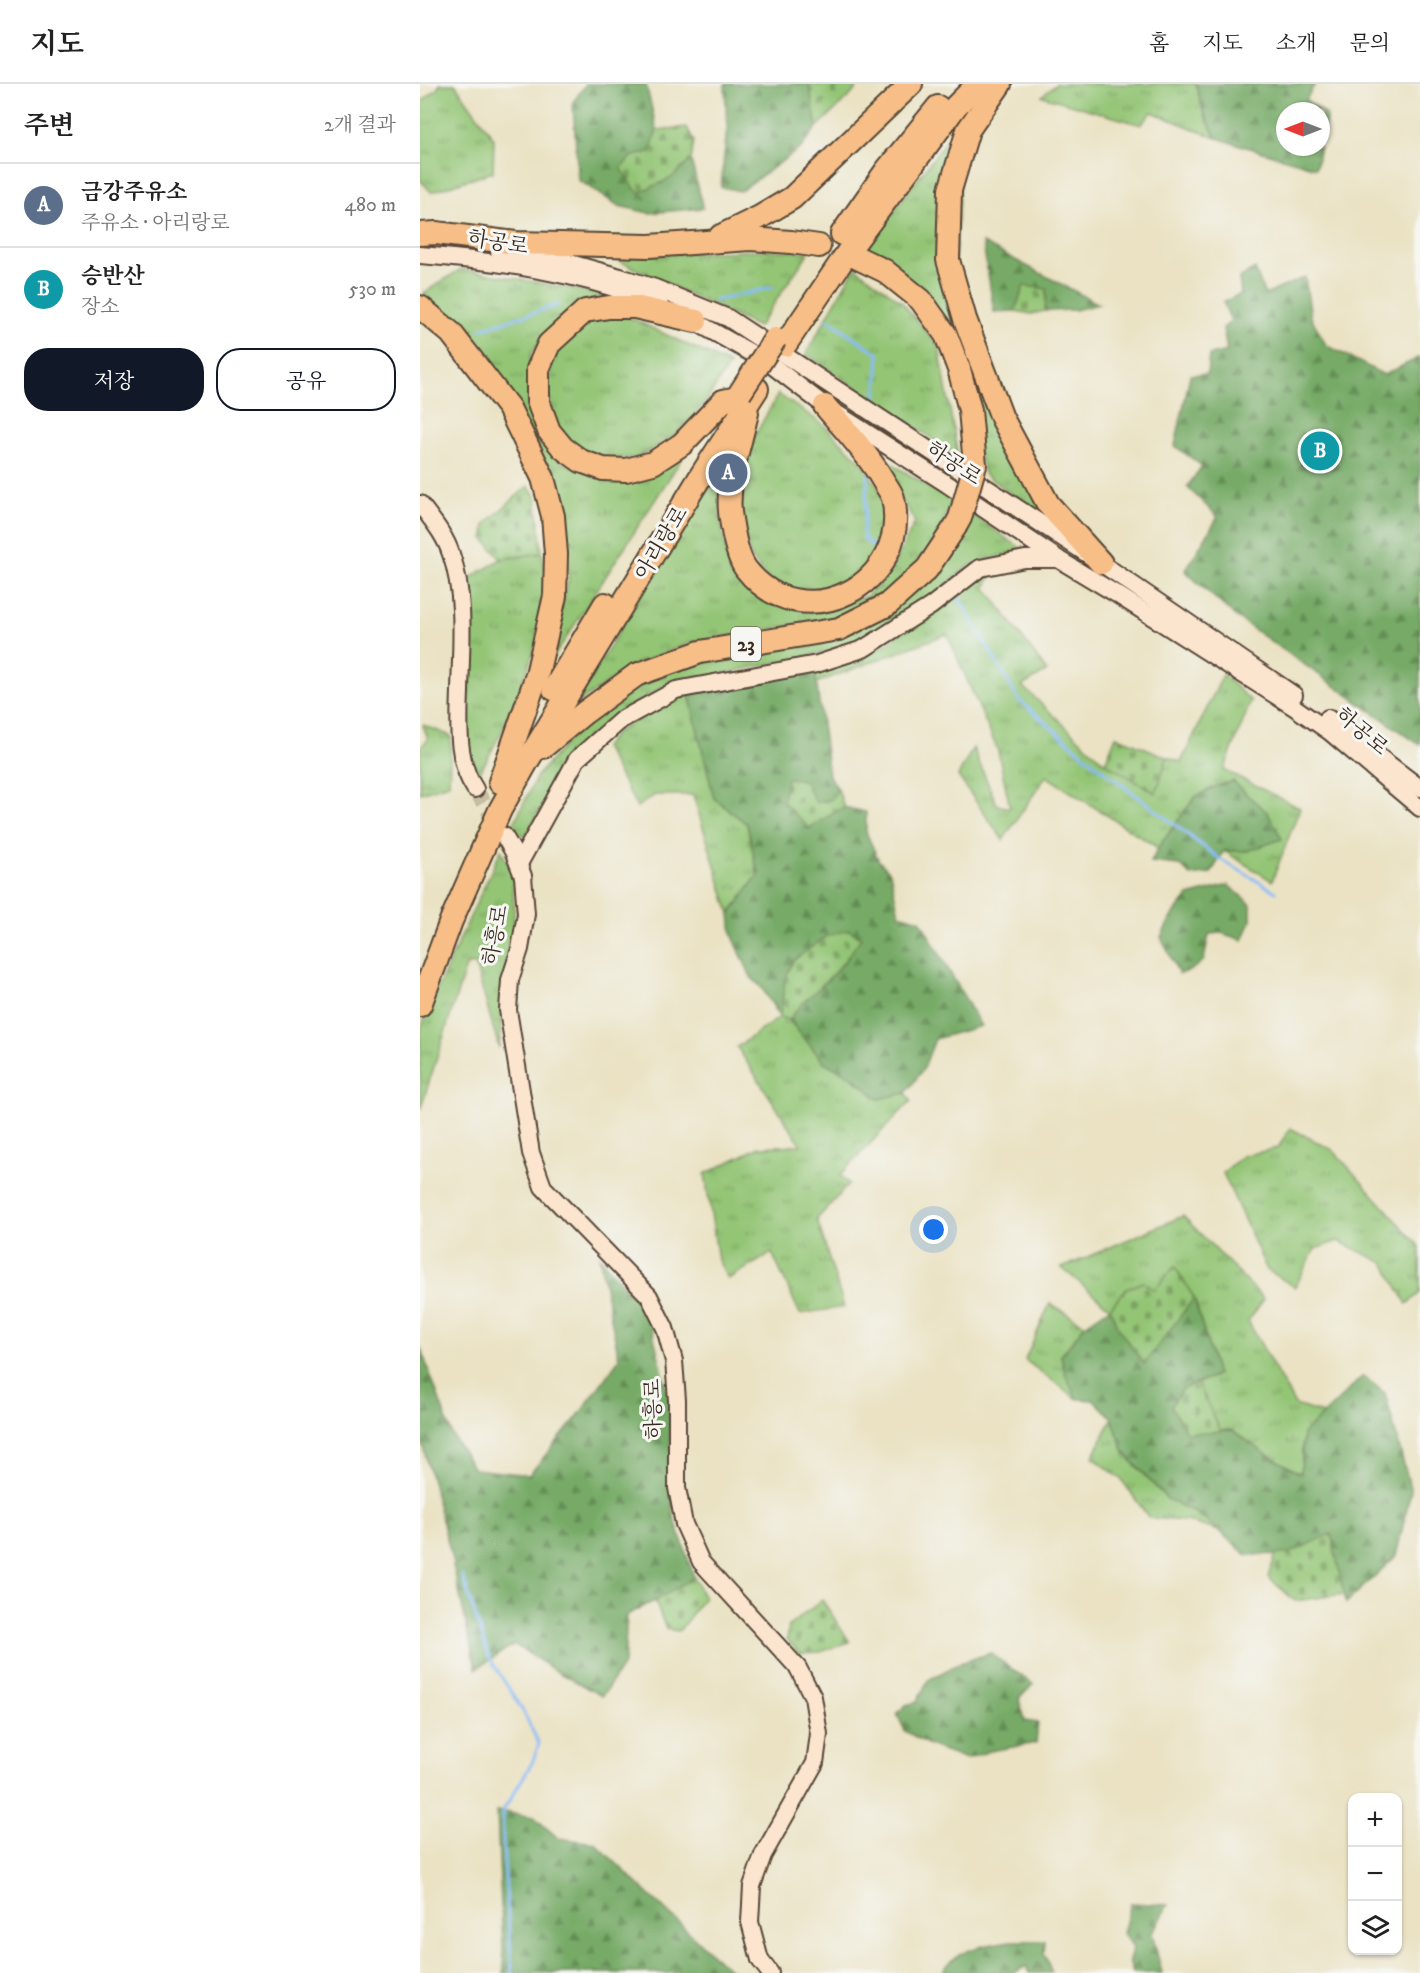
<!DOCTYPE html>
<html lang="ko">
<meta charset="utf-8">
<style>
:root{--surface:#fff;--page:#f6f6f6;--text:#222;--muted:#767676;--line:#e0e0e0;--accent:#111827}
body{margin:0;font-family:"IM FELL DW Pica","Noto Serif KR",serif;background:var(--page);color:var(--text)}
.controls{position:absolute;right:18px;bottom:18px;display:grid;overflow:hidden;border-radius:12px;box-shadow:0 2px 4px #0004}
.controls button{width:54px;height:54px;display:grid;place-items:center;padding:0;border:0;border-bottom:2px solid var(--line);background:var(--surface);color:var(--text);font:30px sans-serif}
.compass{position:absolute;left:856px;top:18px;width:54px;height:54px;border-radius:50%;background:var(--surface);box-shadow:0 2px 4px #0004;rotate:270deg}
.you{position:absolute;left:514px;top:1146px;width:21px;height:21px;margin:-15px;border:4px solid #fff;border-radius:50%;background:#1a73e8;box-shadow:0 0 0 9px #1a73e833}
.badge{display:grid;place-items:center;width:39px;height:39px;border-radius:50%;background:var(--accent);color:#fff;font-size:20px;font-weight:700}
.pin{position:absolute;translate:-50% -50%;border:3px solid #fff;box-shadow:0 2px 6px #0006}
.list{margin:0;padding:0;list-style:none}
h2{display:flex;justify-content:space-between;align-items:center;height:78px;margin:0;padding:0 24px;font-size:26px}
h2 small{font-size:20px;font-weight:400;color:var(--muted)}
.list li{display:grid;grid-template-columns:39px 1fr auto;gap:18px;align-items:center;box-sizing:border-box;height:84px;padding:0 24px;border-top:2px solid var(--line)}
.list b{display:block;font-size:22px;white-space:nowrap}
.list p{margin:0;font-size:20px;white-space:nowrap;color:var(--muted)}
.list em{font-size:20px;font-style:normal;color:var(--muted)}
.actions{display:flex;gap:12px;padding:18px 24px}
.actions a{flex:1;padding:14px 0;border:2px solid var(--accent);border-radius:24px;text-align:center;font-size:21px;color:var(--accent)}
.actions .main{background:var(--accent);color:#fff}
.icon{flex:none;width:33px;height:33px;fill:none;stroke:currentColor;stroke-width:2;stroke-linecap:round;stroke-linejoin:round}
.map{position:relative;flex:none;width:1000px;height:1889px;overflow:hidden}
header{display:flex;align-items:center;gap:36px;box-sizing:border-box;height:84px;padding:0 30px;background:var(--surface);border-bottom:2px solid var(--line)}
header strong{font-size:28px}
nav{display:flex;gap:33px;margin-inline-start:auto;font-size:21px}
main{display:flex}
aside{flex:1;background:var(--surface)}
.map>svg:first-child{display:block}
.grass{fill:url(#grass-tufts);stroke:#67784a;stroke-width:1.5}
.forest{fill:url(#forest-firs);stroke:#586a42;stroke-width:1.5}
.cemetery{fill:url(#cemetery-stones);stroke:#67784a;stroke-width:1.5}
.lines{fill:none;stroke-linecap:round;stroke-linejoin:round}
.stream{stroke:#8abbf6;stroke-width:3}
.secondary-tunnel{stroke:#c7bda2;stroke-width:16;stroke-dasharray:16 8;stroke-linecap:butt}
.secondary-casing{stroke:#554637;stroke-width:20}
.highway-casing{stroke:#554637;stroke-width:26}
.secondary{stroke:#fce5cf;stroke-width:16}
.highway{stroke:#f7be87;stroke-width:22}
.highway-bridge-casing{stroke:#554637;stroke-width:26;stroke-linecap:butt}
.highway-bridge{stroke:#f7be87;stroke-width:22}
.labels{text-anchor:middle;stroke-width:6;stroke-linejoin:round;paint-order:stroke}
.shield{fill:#f6f6f2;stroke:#73675e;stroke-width:1.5}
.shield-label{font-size:20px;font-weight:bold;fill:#3b2a1e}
.street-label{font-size:21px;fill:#3b2a1e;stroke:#f6f6f2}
</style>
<header>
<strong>지도</strong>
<nav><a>홈</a><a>지도</a><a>소개</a><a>문의</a></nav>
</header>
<main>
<aside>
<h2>주변<small>2개 결과</small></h2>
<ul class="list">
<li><span class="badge" style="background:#5c6f8a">A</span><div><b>금강주유소</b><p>주유소 · 아리랑로</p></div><em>480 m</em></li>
<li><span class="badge" style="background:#0f9aa8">B</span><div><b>승반산</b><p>장소</p></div><em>530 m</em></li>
</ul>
<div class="actions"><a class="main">저장</a><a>공유</a></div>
</aside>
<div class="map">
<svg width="1000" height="1889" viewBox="0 0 1000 1889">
<defs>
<pattern id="grass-tufts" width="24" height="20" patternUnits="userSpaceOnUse" patternTransform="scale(1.5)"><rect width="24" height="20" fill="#93c575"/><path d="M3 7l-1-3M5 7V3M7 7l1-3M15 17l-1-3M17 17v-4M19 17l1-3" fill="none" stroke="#79a05f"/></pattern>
<pattern id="forest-firs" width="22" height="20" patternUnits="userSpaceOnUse" patternTransform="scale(1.5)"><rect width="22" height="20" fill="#76aa66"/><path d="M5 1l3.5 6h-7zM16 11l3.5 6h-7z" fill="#628b53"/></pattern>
<pattern id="cemetery-stones" width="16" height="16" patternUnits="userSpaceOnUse" patternTransform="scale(1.5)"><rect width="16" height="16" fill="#93c575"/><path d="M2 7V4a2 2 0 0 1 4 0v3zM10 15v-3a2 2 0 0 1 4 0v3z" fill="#79a05f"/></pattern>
</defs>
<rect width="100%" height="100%" fill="#f6f6f2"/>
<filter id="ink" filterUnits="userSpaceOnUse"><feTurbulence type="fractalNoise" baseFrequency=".0167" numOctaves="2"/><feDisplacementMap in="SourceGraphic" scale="12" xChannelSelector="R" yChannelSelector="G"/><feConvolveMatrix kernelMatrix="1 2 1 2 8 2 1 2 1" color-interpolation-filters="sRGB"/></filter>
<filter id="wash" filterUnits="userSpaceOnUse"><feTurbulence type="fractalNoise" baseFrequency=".008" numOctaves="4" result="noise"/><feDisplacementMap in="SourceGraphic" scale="24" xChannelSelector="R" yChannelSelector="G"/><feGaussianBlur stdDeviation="1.35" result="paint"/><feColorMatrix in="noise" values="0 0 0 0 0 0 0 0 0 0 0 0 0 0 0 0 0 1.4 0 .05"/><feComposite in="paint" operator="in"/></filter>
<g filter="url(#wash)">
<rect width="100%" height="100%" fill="#eae2c3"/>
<g class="grass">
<polygon points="20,0 35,0 74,55 73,88 11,108 0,96 0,19 17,5"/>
<polygon points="636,0 776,0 783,27 796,54 732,28 721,41 622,12"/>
<polygon points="545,32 532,217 640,444 564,390 530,240 445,165"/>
<polygon points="342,166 389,168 338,243 191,173"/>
<polygon points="435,183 481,217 519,263 538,372 386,270"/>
<polygon points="41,185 183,210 142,234 111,269 108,325 142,379 203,397 266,368 128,582 149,493 120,364 54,262 4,209"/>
<polygon points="206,232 309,280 286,318 255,351 217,374 182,375 150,361 134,341 127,299 138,264 171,235"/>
<polygon points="358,310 404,341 442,379 462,410 466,448 452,479 421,506 382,510 347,494 330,472 320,426 326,368"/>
<polygon points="308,367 299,430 311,492 342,517 391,528 447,512 471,486 495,438 456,370 532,417 516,457 474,506 428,532 272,558 209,583 153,623"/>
<polygon points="551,430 602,465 549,482 512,511 429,563 245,602 198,629 151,674 105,752 91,745 117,692 154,650 206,606 253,583 433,546"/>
<polygon points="122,469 126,487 116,559 96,621 57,694 47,652 51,548 47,496 81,475"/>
<polygon points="561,491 572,491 565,503 627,587 602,602 685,679 736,708 747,673 761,678 803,591 831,617 804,686 880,724 852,797 804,767 827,767 827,711 813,697 761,733 738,764 626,692 583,756 538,692 553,664 577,721 590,724 578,667 527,550 396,599 395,588 466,560"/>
<polygon points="269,610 294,714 327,740 338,791 310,830 273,711 235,711 217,723 184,663 196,648 257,613"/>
<polygon points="3,641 31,652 29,700 0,709 0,664 8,655"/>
<polygon points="81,766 93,790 94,838 86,880 79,964 55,880 46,882 0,1027 0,951 5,931"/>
<polygon points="360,933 369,936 404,978 432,993 459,1015 486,1009 491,1017 420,1091 429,1100 397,1135 424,1223 380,1230 352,1169 308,1195 298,1176 285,1090 339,1063 381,1061 317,963"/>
<polygon points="870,1044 913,1066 1000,1163 1000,1209 987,1220 964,1179 918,1157 895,1165 875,1203 847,1186 803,1089 822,1072 858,1064"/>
<polygon points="763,1132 844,1215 828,1237 875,1321 904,1330 883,1350 881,1390 846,1370 812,1346 801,1347 777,1299 797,1291 774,1214 755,1183 734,1206 706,1205 690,1224 642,1184"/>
<polygon points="630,1219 665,1241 641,1272 646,1292 657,1315 605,1276"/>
<polygon points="692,1334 704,1368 722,1389 747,1415 778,1430 798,1447 767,1437 729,1434 701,1395 673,1373"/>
</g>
<g class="forest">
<polygon points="166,0 226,0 237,46 230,68 211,73 251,94 271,76 283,124 229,129 199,122 158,96 153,18"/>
<polygon points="305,0 389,0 397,43 381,64 320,107 301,103 307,44"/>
<polygon points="776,0 895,0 886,16 907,31 901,58 901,27 865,27 865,63 900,63 896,84 796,54 783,27"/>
<polygon points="563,159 679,220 655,226 625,227 626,206 604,202 595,227 574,228"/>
<polygon points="835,185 845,211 885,193 891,233 906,261 964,291 1000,273 1000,661 816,533 765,487 798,433 767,403 782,382 755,362 770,291 787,290 789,271 807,267 803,244 811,237 803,218 821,210 819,194"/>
<path d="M 395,588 L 409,692 L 418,705 L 410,716 L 395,719 L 384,696 L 389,744 L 424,723 L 446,728 L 446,748 L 459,777 L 470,788 L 479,830 L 500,836 L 561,942 L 515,955 L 504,984 L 486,1009 L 459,1015 L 432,993 L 404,978 L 369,936 C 381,916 393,911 409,895 C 421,883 432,869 440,853 L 429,846 L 365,896 L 360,933 L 342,904 L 331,893 L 312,850 L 310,830 L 338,791 L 327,740 L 294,714 L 269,610 Z"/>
<polygon points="813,697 827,711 847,728 862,755 827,767 804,767 791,789 771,792 760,781 731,778 738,764 775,713 794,703"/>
<polygon points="808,801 831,820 831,837 823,856 801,849 789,850 784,876 771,886 759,890 741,853 752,832 768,812"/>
<polygon points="179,1172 228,1230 249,1313 253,1430 274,1493 252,1508 207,1531 204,1580 182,1612 134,1586 94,1560 56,1585 30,1467 0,1351 0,1262 32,1351 54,1385 109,1391 158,1332 199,1275"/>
<polygon points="774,1214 797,1291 763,1305 752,1321 766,1348 812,1346 846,1370 881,1390 883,1350 943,1292 965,1309 991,1407 976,1472 926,1519 911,1450 868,1470 827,1471 778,1430 747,1415 704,1368 692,1334 674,1316 657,1315 646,1292 641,1272 665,1241 690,1224 699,1245 724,1280"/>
<polygon points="570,1569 613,1600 599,1615 605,1637 618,1639 616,1659 570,1667 546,1675 509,1661 485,1647 477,1630 486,1621 497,1618 508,1596 540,1579"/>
<polygon points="77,1727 114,1733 138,1754 175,1759 299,1877 315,1889 84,1889"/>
<polygon points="711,1819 748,1821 732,1849 742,1889 713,1889 709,1877 713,1863 703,1849"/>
<path d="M 591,1857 L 625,1857 L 624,1869 L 632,1889 L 609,1889 L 606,1882 L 594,1889 L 522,1889 C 535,1864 566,1861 591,1857 Z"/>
</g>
<g class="cemetery">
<polygon points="389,0 440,0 431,11 397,43"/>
<polygon points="267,43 274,57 271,76 251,94 218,109 201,84 211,73 230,68 237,46"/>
<polygon points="604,202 626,205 625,227 611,230 595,227"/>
<polygon points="108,402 116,412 122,469 81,475 64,455 65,440"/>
<polygon points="696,652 747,673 736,709 685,679"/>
<polygon points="367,694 384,696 396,719 410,716 418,705 424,723 389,744 363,718"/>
<path d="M 429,846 L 441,854 C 431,868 421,883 408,895 C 393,911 381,917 369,936 L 360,933 L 365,896 L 373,877 L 407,852 Z"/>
<polygon points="755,1183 774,1214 724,1280 699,1245 690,1224 706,1205 723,1198 734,1206"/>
<polygon points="777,1299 801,1347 767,1349 751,1322 763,1305"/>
<polygon points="911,1450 924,1510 875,1517 848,1493 856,1470 868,1470"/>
<polygon points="274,1493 284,1514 259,1547 246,1545 235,1517"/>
<polygon points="402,1516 430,1558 400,1568 378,1569 367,1555 369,1542"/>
</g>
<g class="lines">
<g class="stream">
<polyline points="295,216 303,215 353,203"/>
<polyline points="407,235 459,270 456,314"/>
<polyline points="61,245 138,221"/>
<polyline points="448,390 443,454 458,466"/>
<polyline points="534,512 538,513 599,616 675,680 800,775 856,808"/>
<polyline points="42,1491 69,1573 104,1629 119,1660 112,1679 83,1727 83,1762 92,1889"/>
</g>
</g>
</g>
<g filter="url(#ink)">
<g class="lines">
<polyline class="secondary-tunnel" points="55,705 80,745"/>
<g class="secondary-casing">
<g id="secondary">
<polyline points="79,167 146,178 200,193 235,204 308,234 681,479 874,611"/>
<path d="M 0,171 C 78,177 169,190 240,221"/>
<polyline points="267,233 349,279 405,322 527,400 638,475 698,511 874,623 910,648 1000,724"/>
<path d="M 0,420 C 12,436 25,451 31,470 C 46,513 41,562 40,607 C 39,638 36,677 55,705"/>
<polyline points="908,634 1000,704"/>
<polyline points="84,752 94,769 103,792 106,830 100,865 90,896 88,926 111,1069 123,1103 229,1212 245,1244 254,1277 257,1316 257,1404 264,1440 281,1478 378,1584 393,1613 399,1650 395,1679 343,1771 332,1802 330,1838 340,1876 350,1889"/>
<polyline points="99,780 157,675 201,636 256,606 397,580 443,565 511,522 560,484 605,475 638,475"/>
</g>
</g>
<g class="highway-casing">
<g id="highway">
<polyline points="580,0 548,46 530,106 528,176 545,235 582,334 628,420 681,479"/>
<polyline points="0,150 16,149 96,159 229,162 330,155 371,158 399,162"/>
<polyline points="422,150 466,87 518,23"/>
<polyline points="301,152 340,133 372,114 491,0"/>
<polyline points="438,174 465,187 501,216 526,251 539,285 550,326 555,381"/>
<polyline points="0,223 31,249 89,324 123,394 133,432 136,470 135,512 117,591 80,698"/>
<polyline points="276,237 215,223 189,223 165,227 129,260 118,285 118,317 129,347 143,364 161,377 183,385 206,386 233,379 262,360 303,317 317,314"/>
<polyline points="365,261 432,162 536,22 558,0"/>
<path d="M 327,329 C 320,361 307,395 310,428 C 312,443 317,473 326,485 C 382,557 492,500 473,414 C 471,408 467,403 464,398 C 448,370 426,347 405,322"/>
<polyline points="134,605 185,520"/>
<polyline points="123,663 164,629 216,591 280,568 419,545 467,521 507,485 535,443"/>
<polyline points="0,921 31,837 80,726 108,676 282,390 337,305"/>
</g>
</g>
<use href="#secondary" class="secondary"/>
<use href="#highway" class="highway"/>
<g class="highway-bridge-casing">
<g id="highway-bridge">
<polyline points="320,309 355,255"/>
<polyline points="535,443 540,434 555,381"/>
</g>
</g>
<use href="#highway-bridge" class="highway-bridge"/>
</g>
</g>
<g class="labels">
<rect class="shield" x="311" y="543" width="30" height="34" rx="4.5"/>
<g class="shield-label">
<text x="326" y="567">23</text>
</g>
<g class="street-label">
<text transform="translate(78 158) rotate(9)" y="7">하공로</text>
<text transform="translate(534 379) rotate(33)" y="7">하공로</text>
<text transform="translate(241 459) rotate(-59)" y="7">아리랑로</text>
<text transform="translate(942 647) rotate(40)" y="7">하공로</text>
<text transform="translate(75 851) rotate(-80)" y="7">하흥로</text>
<text transform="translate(233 1325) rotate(-92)" y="7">하흥로</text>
</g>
</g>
</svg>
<div class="controls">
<button>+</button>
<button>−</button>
<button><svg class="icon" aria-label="layers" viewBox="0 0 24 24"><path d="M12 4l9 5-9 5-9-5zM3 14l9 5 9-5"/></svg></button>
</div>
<svg class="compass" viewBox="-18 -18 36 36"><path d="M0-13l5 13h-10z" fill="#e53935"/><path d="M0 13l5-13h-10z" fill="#767676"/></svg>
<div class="you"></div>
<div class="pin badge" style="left:308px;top:389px;background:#5c6f8a">A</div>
<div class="pin badge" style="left:900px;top:367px;background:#0f9aa8">B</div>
</div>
</main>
